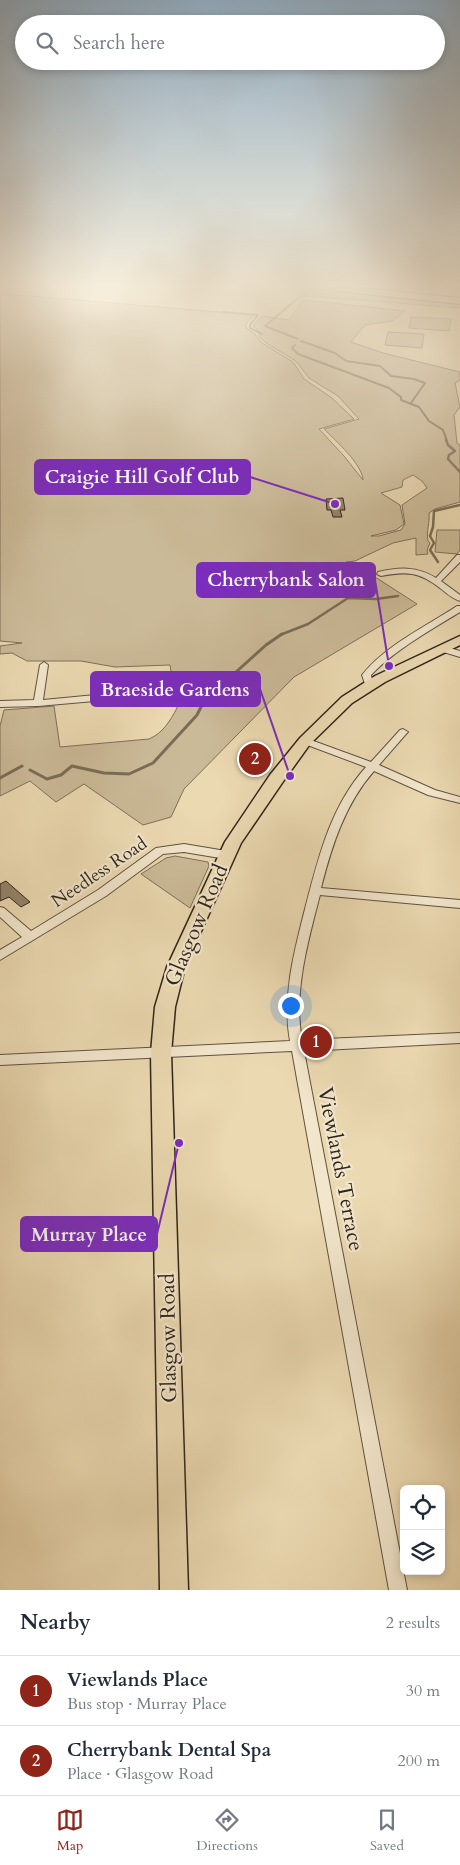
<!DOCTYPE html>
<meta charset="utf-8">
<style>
:root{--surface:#fff;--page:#f2f2f3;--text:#1f2937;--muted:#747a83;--line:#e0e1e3;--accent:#8f2418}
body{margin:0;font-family:Cardo,serif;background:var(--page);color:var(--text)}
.controls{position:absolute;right:15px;bottom:15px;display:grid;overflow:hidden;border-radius:8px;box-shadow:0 2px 8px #0003}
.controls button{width:45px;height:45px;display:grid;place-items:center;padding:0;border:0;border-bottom:1px solid var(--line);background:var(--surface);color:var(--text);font:25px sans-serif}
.you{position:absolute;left:290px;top:1005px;width:18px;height:18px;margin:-12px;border:4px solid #fff;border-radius:50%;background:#1a73e8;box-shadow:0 0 0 8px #1a73e833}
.badge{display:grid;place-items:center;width:32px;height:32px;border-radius:50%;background:var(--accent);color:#fff;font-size:16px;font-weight:700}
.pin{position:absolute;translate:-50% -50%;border:2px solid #fff;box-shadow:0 1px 5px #0006}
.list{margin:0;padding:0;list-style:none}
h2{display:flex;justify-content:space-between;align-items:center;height:65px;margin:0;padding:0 20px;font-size:21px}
h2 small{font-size:16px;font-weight:400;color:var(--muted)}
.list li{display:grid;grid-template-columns:32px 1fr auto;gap:15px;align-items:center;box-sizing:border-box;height:70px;padding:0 20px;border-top:1px solid var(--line)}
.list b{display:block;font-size:19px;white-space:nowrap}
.list p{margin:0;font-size:16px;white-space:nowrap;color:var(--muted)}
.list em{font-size:16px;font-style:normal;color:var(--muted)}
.icon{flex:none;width:28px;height:28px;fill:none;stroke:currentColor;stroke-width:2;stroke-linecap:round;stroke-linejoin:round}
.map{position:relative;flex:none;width:460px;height:1590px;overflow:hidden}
.search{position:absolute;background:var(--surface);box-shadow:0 2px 8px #0003;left:15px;right:15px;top:15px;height:55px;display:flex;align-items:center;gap:12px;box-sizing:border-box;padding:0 18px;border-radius:28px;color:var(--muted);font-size:19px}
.sheet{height:205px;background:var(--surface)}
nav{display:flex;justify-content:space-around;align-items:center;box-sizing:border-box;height:70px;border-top:1px solid var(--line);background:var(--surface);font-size:14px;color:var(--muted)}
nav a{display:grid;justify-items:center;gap:2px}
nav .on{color:var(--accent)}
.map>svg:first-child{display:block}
.green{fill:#cbba98;stroke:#7e705a;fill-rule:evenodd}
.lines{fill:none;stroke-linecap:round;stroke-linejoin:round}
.stream-far2{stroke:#7b6c56;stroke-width:2}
.stream-far1{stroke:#7b6c56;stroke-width:2.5}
.stream{stroke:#7b6c56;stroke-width:3}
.building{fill:#928369;stroke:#31251b}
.minor-casing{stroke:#605240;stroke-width:2}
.primary-casing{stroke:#31251b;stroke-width:3}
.motorway-casing{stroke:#31251b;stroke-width:2}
.minor{fill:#f2e6cc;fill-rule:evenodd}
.primary{fill:#ebd9b1;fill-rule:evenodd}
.motorway{fill:#ebd9b1;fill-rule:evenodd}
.labels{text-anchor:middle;stroke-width:4.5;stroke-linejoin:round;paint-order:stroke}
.street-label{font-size:18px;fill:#31251b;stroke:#f2e6cc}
.near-street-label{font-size:21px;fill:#31251b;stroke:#f2e6cc}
.leader{fill:none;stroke:#7b2cbf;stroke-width:2}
.callout-dot{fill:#7b2cbf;stroke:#f2e6cc;stroke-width:2}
.callout{fill:#7b2cbf;stroke:#7b2cbf;stroke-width:2}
.callout-label{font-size:19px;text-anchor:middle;font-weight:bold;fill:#fff}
</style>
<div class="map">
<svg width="460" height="1590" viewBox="0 0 460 1590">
<rect width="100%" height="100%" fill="#ebd9b1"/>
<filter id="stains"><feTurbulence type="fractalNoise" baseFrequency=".004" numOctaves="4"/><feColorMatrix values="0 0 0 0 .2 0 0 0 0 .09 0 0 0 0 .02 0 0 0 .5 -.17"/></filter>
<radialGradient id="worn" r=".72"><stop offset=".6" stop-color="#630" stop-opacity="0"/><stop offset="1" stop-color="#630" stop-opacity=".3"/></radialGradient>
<g class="green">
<polygon points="304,288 460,303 460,308 296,295"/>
<path d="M 6,294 L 254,315 L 246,324 L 246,328 L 255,334 L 262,343 L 293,362 L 304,379 L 332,398 L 354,419 L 319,429 L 344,456 L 363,480 C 362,464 336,441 324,429 L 359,419 L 338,396 L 309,378 L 296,361 L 266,343 L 259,336 L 260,332 L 253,326 L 262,316 L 289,320 L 303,300 L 405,311 L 392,321 L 365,325 L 351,342 L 383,353 L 460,372 L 460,380 L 455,383 L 460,407 L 454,415 L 457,443 L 460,445 L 460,502 L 435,509 L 429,513 C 430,523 426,531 428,541 L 430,543 L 427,550 L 428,554 L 416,555 L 416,538 L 393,543 L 355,561 L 346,562 L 372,575 L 417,604 L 294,677 L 184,789 L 171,817 L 143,825 L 84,784 L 56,802 L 30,781 L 0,796 L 0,726 L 4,710 L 54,706 L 60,747 L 149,739 C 163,733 170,721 177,708 L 170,665 L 115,667 L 81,661 L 27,661 L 12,653 L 0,654 L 0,646 L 22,643 L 0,641 L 0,295 ZM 413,475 L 422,481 L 427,488 L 402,505 L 405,524 L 401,530 L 379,536 L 371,536 L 396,530 L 404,524 L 400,505 L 381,493 L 402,487 L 403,480 Z"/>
<polygon points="411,317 451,319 449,331 409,328"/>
<polygon points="388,332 424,334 422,348 385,345"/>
<polygon points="437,530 460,530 460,550 457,554 435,552"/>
<polygon points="175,856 208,862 209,866 190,908 141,874 166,858"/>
</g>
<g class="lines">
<g class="stream-far2">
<polyline points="223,312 258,315 250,325 250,328 262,334"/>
<polyline points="298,339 265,326 297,299 309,292"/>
<polyline points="301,341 335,353 346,361 380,366 391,376 414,379 425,383 411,403"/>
<polyline points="295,345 292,348 298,354 389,388 401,397 401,400 419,407 429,421 443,430 447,441"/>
</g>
<g class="stream-far1">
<polyline points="446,440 448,445 455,451 449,455 448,459 460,472"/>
<polyline points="438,562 430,550 434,543 430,536 433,527 434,511 460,505"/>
<polyline points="280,635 308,624 348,598 376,599 398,596"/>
</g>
<g class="stream">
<polyline points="30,770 47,779 61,775 72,766 104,773 129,774 153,763 197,715 214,681 226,681 266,645 282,634"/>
<polyline points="0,778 22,766"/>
</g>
</g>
<g class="building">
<polygon points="343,498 345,510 340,510 342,517 333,517 331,510 327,510 326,499"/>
<polygon points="251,751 269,756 259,768 240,761 248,752"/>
<polygon points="6,881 30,902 21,907 9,897 0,901 0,884"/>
</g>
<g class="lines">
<g class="minor-casing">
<g id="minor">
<path d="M 457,555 L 460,555 L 460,562 L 441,581 L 460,595 L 460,601 C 453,599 446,593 440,588 C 419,572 407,571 381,576 L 377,574 L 378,572 C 399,567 417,566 436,578 Z"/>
<path d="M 457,606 L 460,606 L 460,612 C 429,631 396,649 371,675 L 373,685 L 372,687 L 366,687 L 362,675 C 386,645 425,627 457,606 Z"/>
<polygon points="443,646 460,651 460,657 440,651 439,649"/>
<polygon points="44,662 48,665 43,700 106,694 111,697 106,700 38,706 0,707 0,701 34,700 40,665"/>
<path d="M 403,729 L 408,732 L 406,734 L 379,765 L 435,790 L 460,797 L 460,803 L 428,795 L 374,771 C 345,804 332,845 321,888 L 460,900 L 460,908 L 320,895 C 308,941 293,993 302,1040 L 460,1033 L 460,1043 L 304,1051 L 407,1590 L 389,1590 L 292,1051 L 0,1065 L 0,1055 L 290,1041 C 282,997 294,952 305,909 C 318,859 330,807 366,767 L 302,743 L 300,741 L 302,739 L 308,739 L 371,762 L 400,730 Z"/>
<polygon points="184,844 226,851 230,852 231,855 230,858 226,859 184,852 163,854 106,896 0,960 0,950 22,937 0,917 0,907 4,908 31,931 98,890 156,848"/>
</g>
</g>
<g class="primary-casing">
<polygon id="primary" points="460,636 460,645 385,682 352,703 310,744 282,783 241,843 185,967 175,1007 171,1053 188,1590 160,1590 151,1053 155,1007 167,967 225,842 270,775 300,738 342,697 375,676"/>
</g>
<g class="motorway-casing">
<polygon id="motorway" points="331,288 362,288 460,298 460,304 336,291"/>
</g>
<use href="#minor" class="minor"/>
<use href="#primary" class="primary"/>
<use href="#motorway" class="motorway"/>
</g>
<linearGradient id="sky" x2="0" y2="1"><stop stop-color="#90aabe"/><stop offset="0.56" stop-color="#f6eedc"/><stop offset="1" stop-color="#f6eedc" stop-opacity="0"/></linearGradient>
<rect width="460" height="510" fill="url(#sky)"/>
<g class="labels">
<g class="street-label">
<text transform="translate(99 872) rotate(-34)" y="6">Needless Road</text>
</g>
<g class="near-street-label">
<text transform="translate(196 925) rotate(-67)" y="7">Glasgow Road</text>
<text transform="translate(341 1169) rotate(79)" y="7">Viewlands Terrace</text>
<text transform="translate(168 1338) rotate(-91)" y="7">Glasgow Road</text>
</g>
</g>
<path class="leader" d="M335 504L250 477M389 666L375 580M290 776L260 689M179 1143L157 1234"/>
<g class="callout-dot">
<circle cx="335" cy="504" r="5"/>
<circle cx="389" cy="666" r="5"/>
<circle cx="290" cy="776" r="5"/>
<circle cx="179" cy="1143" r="5"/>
</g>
<g class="callout">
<rect x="35" y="460" width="215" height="34" rx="5"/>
<rect x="197" y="563" width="178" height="34" rx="5"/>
<rect x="91" y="672" width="169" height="34" rx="5"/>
<rect x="21" y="1217" width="136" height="34" rx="5"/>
</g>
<g class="callout-label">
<text x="142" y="483">Craigie Hill Golf Club</text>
<text x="286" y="586">Cherrybank Salon</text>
<text x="175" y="696">Braeside Gardens</text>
<text x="89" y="1241">Murray Place</text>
</g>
<rect width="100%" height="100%" filter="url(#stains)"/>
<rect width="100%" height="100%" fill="url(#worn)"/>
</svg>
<div class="controls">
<button><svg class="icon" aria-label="locate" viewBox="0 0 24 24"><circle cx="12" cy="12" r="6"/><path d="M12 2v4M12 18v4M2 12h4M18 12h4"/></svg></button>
<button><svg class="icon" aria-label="layers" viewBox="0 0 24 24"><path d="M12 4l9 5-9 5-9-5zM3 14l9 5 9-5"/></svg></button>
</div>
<div class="you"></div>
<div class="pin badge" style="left:316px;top:1042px">1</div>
<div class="pin badge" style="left:255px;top:759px">2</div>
<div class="search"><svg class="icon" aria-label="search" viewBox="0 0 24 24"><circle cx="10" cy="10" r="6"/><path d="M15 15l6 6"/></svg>Search here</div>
</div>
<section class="sheet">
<h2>Nearby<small>2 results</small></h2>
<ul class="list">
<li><span class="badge">1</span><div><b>Viewlands Place</b><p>Bus stop · Murray Place</p></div><em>30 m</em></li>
<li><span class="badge">2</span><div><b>Cherrybank Dental Spa</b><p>Place · Glasgow Road</p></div><em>200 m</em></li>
</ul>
</section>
<nav>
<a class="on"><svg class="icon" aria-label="map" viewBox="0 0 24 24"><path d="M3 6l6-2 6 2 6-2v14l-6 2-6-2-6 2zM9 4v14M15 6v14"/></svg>Map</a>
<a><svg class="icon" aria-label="directions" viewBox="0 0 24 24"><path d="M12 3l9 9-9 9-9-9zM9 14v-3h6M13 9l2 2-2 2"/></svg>Directions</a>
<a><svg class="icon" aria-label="saved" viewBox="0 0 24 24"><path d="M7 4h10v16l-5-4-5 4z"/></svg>Saved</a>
</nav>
